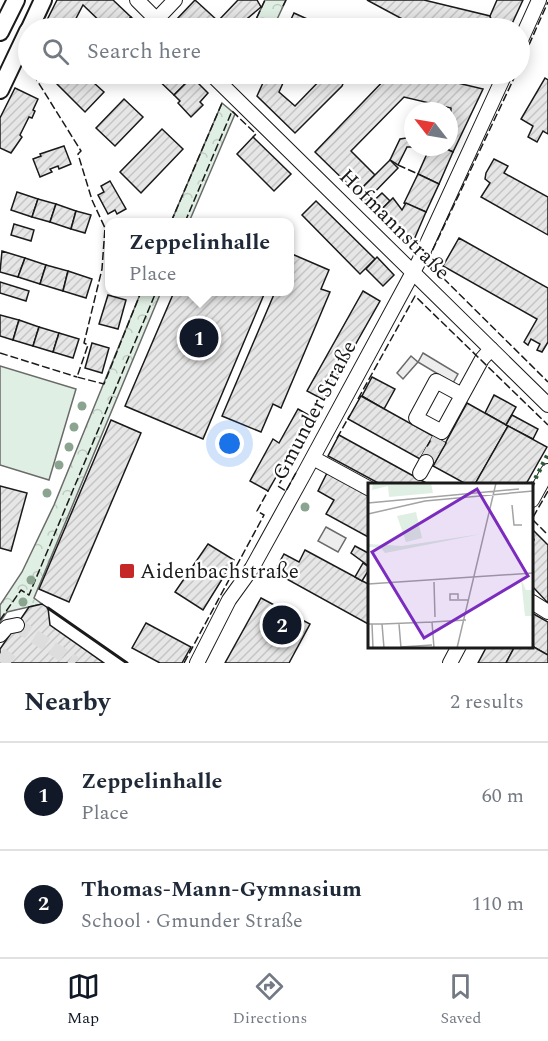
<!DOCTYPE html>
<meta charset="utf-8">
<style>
:root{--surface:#fff;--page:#f2f2f3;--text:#1f2937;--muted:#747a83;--line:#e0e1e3;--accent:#111827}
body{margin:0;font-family:Spectral,serif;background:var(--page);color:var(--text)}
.compass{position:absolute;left:404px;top:102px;width:54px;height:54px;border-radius:50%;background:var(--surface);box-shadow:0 3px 15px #0003;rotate:301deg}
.you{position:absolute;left:230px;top:444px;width:21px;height:21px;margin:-15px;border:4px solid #fff;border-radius:50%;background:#1a73e8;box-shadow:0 0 0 9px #1a73e833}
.badge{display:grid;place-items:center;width:39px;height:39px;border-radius:50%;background:var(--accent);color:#fff;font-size:20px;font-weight:700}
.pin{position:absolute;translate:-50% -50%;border:3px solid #fff;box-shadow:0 2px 6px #0006}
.popup{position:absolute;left:105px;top:218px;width:189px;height:78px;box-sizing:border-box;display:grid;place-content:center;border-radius:12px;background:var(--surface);filter:drop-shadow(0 2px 4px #0005);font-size:20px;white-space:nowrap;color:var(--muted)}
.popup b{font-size:22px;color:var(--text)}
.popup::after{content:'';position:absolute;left:50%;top:100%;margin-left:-12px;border:12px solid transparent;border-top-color:var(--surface)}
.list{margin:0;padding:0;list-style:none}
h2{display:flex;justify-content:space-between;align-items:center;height:78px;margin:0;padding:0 24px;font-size:26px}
h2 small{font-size:20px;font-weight:400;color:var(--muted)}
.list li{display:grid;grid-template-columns:39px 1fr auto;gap:18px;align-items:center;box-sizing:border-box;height:108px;padding:0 24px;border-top:2px solid var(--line)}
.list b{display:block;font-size:22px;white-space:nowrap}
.list p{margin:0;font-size:20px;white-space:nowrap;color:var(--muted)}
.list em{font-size:20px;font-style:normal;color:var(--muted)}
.icon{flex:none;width:33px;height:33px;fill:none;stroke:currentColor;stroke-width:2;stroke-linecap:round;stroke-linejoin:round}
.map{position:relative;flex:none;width:548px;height:663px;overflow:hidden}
.search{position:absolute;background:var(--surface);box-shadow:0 3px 15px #0003;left:18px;right:18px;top:18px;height:66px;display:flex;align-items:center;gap:15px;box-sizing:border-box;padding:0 21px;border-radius:33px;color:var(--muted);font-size:22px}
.sheet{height:294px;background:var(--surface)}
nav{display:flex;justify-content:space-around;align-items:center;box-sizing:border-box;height:84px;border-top:2px solid var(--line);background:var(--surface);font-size:16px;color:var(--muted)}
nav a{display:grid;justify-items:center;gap:3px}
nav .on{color:var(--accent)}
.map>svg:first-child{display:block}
.park{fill:url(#park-crowns);stroke:#6a6a6a;stroke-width:1.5}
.garden{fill:#e0efe3;stroke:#6a6a6a;stroke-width:1.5}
.parking{fill:#ededed;stroke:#6a6a6a;stroke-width:1.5}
.building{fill:url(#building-hatch);stroke:#1a1a1a;stroke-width:1.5}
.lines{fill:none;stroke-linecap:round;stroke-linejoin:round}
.minor-tunnel{stroke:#ddd;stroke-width:14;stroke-dasharray:14 7;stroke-linecap:butt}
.minor-casing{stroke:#1a1a1a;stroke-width:16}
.major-casing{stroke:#1a1a1a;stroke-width:20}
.minor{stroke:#fff;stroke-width:14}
.major{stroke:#fff;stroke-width:16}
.hedge{stroke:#2b5a34;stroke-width:4.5;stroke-dasharray:3 4.5;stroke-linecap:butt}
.fence{stroke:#1a1a1a;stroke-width:1.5;stroke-dasharray:8 3;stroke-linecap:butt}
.wall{stroke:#1a1a1a;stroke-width:3}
.tree{fill:#8aa48f}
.poi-dot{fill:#c62828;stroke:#fff;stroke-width:2}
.labels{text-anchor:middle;stroke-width:4.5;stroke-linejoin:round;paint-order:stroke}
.street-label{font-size:21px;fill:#1a1a1a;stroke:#fff}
.poi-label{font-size:21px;fill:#1a1a1a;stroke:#fff;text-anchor:start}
.inset-road{fill:none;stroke:#a3a3a3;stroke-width:1.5}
.view{fill:#7b2cbf;fill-opacity:0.15;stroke:#7b2cbf;stroke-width:3}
.inset-edge{fill:none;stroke:#1a1a1a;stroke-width:3}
</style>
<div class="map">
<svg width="548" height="663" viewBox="0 0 548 663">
<defs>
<pattern id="park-crowns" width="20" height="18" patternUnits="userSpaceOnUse" patternTransform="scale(1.5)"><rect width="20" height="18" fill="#e0efe3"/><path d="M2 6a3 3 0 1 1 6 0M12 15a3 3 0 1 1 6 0" fill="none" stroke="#c0ccc2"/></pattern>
<pattern id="building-hatch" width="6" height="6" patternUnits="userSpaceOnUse" patternTransform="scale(1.5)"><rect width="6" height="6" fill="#e6e6e6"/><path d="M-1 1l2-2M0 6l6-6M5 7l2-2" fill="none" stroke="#c5c5c5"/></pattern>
</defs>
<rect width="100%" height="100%" fill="#fff"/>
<g class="park">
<polygon points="265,0 286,0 273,28 252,28"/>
<polygon points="222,103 235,114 189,222 171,222"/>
<polygon points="141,292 161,292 34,598 42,604 7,612 0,622 0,605 22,572 54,505"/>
</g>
<polygon class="garden" points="0,366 76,389 49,480 0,465"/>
<g class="parking">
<polygon points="423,353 458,374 453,383 418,362 403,379 397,373 411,356 418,362"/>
<polygon points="326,527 346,538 338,552 318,541"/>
</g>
<g class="building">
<polygon points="57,0 113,0 131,17 120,28 107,28 83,5 71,28 43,28"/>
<polygon points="195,0 218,21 238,0 257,0 261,7 236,28 187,28 177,19"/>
<polygon points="367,0 424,0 490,16 494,28 419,28"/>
<polygon points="497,0 523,0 510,28 494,28 490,16"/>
<polygon points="294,13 327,28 287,28"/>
<polygon points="131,17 143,28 120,28"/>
<polygon points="51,74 84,74 104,92 85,112 57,84"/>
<polygon points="152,74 188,74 192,77 174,95"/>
<polygon points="267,74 287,74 279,92 295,106 326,74 347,74 342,86 295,133 257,96"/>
<polygon points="390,74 420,74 483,89 453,152 442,147 449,147 451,108 404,97 351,151 375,175 357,193 315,152"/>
<polygon points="192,77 208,93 200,102 203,105 191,117 178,103 180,101 174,95"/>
<polygon points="545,78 548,80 548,134 543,131 537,142 528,137 533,126 521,119"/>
<polygon points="15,88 38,99 33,110 35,111 32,118 29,117 20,135 22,137 11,153 0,148 0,118"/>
<polygon points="124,99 143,117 115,146 96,128"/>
<polygon points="162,129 183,149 141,193 120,172"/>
<polygon points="253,137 291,174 274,191 237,154"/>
<polygon points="413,137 413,147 407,147 398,165 390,160 400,139"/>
<polygon points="64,146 71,164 59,169 58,166 50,169 52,172 40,177 33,159 41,156 40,154"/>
<polygon points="430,147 442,147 453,152 439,184 418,174"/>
<polygon points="494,159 508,166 504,173 548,197 548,235 481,197 490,183 485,179 486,173"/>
<polygon points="390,160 398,168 366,201 357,193"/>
<polygon points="418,174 439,184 426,212 404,203"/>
<polygon points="110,181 126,209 117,214 115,210 108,214 98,195 104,192 101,186"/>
<polygon points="17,192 38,199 32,217 11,210"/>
<polygon points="382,193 390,201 377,214 368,206"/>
<polygon points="393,198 402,210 406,203 426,212 413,242 406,243 377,214"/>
<polygon points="38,199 56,204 50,222 32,217"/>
<polygon points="316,201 375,259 360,274 302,215"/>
<polygon points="56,204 76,211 71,229 50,222"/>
<polygon points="76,211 91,215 85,233 71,229"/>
<polygon points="14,224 34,230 31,241 11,235"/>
<polygon points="459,238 548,288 548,342 542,352 537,350 540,344 531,339 528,345 524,342 537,319 443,266"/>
<polygon points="2,251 25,258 18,277 0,272"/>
<polygon points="292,254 329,270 321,289 330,292 281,408 273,404 261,432 222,416 275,292 289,292 289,260"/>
<polygon points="377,257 394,275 383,286 366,269"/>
<polygon points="25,258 46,265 40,284 18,277"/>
<polygon points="46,265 68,271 63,291 40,284"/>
<polygon points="68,271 92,279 86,298 63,291"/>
<polygon points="0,282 29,291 26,301 0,293"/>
<polygon points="363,291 380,301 324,400 307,391"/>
<polygon points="174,292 265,292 203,439 125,406"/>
<polygon points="108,295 126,300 118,329 99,324"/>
<polygon points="0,315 19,320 13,340 0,336"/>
<polygon points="19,320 39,327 33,346 13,340"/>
<polygon points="39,327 59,333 53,352 33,346"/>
<polygon points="59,333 79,339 73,358 53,352"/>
<polygon points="92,343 109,348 102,373 85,368"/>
<polygon points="372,377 395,389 384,409 362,396"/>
<polygon points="494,395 516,407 506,425 485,413"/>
<polygon points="361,396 433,436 420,459 348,419"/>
<polygon points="467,403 508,426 475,484 466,484 433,466"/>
<polygon points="298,409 314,418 296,452 292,449 268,491 250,481 273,439 279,443"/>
<polygon points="512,415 538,429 533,439 506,425"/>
<polygon points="111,420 141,433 69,602 39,589"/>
<polygon points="508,426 547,447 526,484 475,484"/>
<polygon points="339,435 428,484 380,484 328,456"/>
<polygon points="433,436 446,443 433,466 420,459"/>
<polygon points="327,473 370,496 370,538 326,514 334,500 318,491"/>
<polygon points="0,486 27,493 11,551 0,548"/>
<polygon points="534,531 548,545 548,603 532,586 532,542 534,540 532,533"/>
<polygon points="208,544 234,560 203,610 175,592"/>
<polygon points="355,546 370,554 370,567 351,553"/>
<polygon points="305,550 370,585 370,625 274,572 284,554 299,562"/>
<polygon points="363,563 370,568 362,581 355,577"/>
<polygon points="261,598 310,624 289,663 225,663"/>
<polygon points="42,604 48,608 50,625 104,663 0,663 0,649 29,607"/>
<polygon points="532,613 548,622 548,655 532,646"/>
<polygon points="146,623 191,647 182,663 160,663 132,648"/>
<polygon points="487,646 515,646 506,663 478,663"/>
<polygon points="515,646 532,646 548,655 548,663 506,663"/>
</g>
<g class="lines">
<g class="minor-tunnel">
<polyline points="426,462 439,439"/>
<polyline points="17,625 75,663"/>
<polyline points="0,654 13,663"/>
</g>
<g class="minor-casing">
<g id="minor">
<polyline points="137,0 165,28"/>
<polyline points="156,20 175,0"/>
<polyline points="520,42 539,0"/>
<polyline points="211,74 548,405"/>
<polyline points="462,395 436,381 416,418 442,432 482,359 491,349"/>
<polyline points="313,458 370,489"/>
<polyline points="420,473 426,462"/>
<polyline points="532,500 548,471"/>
<polyline points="532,602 548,612"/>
<polyline points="0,635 7,627 17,625"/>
<polyline points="197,663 229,600 252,568 305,472 419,261 505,74"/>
<polyline points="450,663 459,646"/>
</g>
</g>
<g class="major-casing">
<g id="major">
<polyline points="30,28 43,0"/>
<polyline points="0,32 16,0"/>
<polyline points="0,90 28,31"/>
</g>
</g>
<use href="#minor" class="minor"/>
<use href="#major" class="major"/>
<polyline class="hedge" points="532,485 548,454"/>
<g class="fence">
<polyline points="283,6 286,0"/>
<polyline points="252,28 265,0"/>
<polyline points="28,65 28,66"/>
<polyline points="520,65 548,2"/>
<polyline points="33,74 81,151 78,154 92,200 105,228 102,269 84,343 88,345 77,377 104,384 141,292"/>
<polyline points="516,74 427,262 548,382"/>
<polyline points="398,165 418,174"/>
<polyline points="171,222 222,103"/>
<polyline points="185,222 232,111 256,134 253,137"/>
<polyline points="0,353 77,377"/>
<polyline points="358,399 415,296 548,425"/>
<polyline points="337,438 350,415"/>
<polyline points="289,467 278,486 286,491 297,471"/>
<polyline points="548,491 532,519 548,535"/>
<polyline points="0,620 21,590 29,595 156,292"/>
<polyline points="184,663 264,515 257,511 268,491"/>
</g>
<polyline class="wall" points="48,608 127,663"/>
</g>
<g class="tree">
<circle cx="82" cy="406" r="4.5"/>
<circle cx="74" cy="427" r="4.5"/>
<circle cx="69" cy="447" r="4.5"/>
<circle cx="59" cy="465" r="4.5"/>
<circle cx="47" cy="493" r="4.5"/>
<circle cx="305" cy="507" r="4.5"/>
<circle cx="31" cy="580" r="4.5"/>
<circle cx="23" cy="602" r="4.5"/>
</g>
<rect class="poi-dot" x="119" y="563" width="16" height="16" rx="3"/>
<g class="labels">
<g class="street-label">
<text transform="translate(395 224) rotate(45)" y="7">Hofmannstraße</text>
<text transform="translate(314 410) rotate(-62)" y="7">Gmunder Straße</text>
</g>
<g class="poi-label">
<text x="140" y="578">Aidenbachstraße</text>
</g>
</g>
<g transform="translate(368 483)">
<rect width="165" height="165" fill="#fff"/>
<path d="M 5,0 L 63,0 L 65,10 L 21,14 L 20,3 L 4,7 ZM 153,96 L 158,107 L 165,107 L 165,133 L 157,133 Z" fill="#e0efe3"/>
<path d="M 113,51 L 17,70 L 13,65 L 1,64 L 1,61 L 34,63 Z" fill="#e0efe3"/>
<path d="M 48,29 L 54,55 L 38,59 L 29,33 Z" fill="#e0efe3"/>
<path class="inset-road" d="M 0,20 L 151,6M 144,22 L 146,42 L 154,42M 0,31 L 57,18 L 165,8M 66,99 L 67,134M 0,101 L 165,90M 90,116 L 90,111 L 82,111 L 82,117 L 100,117M 64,139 L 98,137M 0,141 L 4,141 L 5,165M 4,141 L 14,141 L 16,165M 14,141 L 64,139 L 66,165M 31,141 L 33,165M 33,164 L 64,162M 89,165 L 128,0"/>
<path class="view" d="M 109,6 L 160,93 L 56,155 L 4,69 Z"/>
<rect width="165" height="165" class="inset-edge"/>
</g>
</svg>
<svg class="compass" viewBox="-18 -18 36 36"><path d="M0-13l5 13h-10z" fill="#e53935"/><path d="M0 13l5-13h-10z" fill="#747a83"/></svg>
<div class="you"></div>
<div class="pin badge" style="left:199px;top:338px">1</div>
<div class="popup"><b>Zeppelinhalle</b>Place</div>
<div class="pin badge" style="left:282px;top:625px">2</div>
<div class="search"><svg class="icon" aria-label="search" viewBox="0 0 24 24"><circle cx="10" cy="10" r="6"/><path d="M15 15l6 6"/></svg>Search here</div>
</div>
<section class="sheet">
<h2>Nearby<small>2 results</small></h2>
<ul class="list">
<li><span class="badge">1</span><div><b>Zeppelinhalle</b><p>Place</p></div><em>60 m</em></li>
<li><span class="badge">2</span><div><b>Thomas-Mann-Gymnasium</b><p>School · Gmunder Straße</p></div><em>110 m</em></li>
</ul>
</section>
<nav>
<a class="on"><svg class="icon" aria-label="map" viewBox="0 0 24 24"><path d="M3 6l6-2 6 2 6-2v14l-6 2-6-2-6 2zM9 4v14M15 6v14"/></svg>Map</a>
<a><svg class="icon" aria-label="directions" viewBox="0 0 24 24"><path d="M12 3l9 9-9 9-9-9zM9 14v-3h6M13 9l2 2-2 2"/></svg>Directions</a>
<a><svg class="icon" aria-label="saved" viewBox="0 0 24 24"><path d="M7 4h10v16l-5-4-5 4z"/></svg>Saved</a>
</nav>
